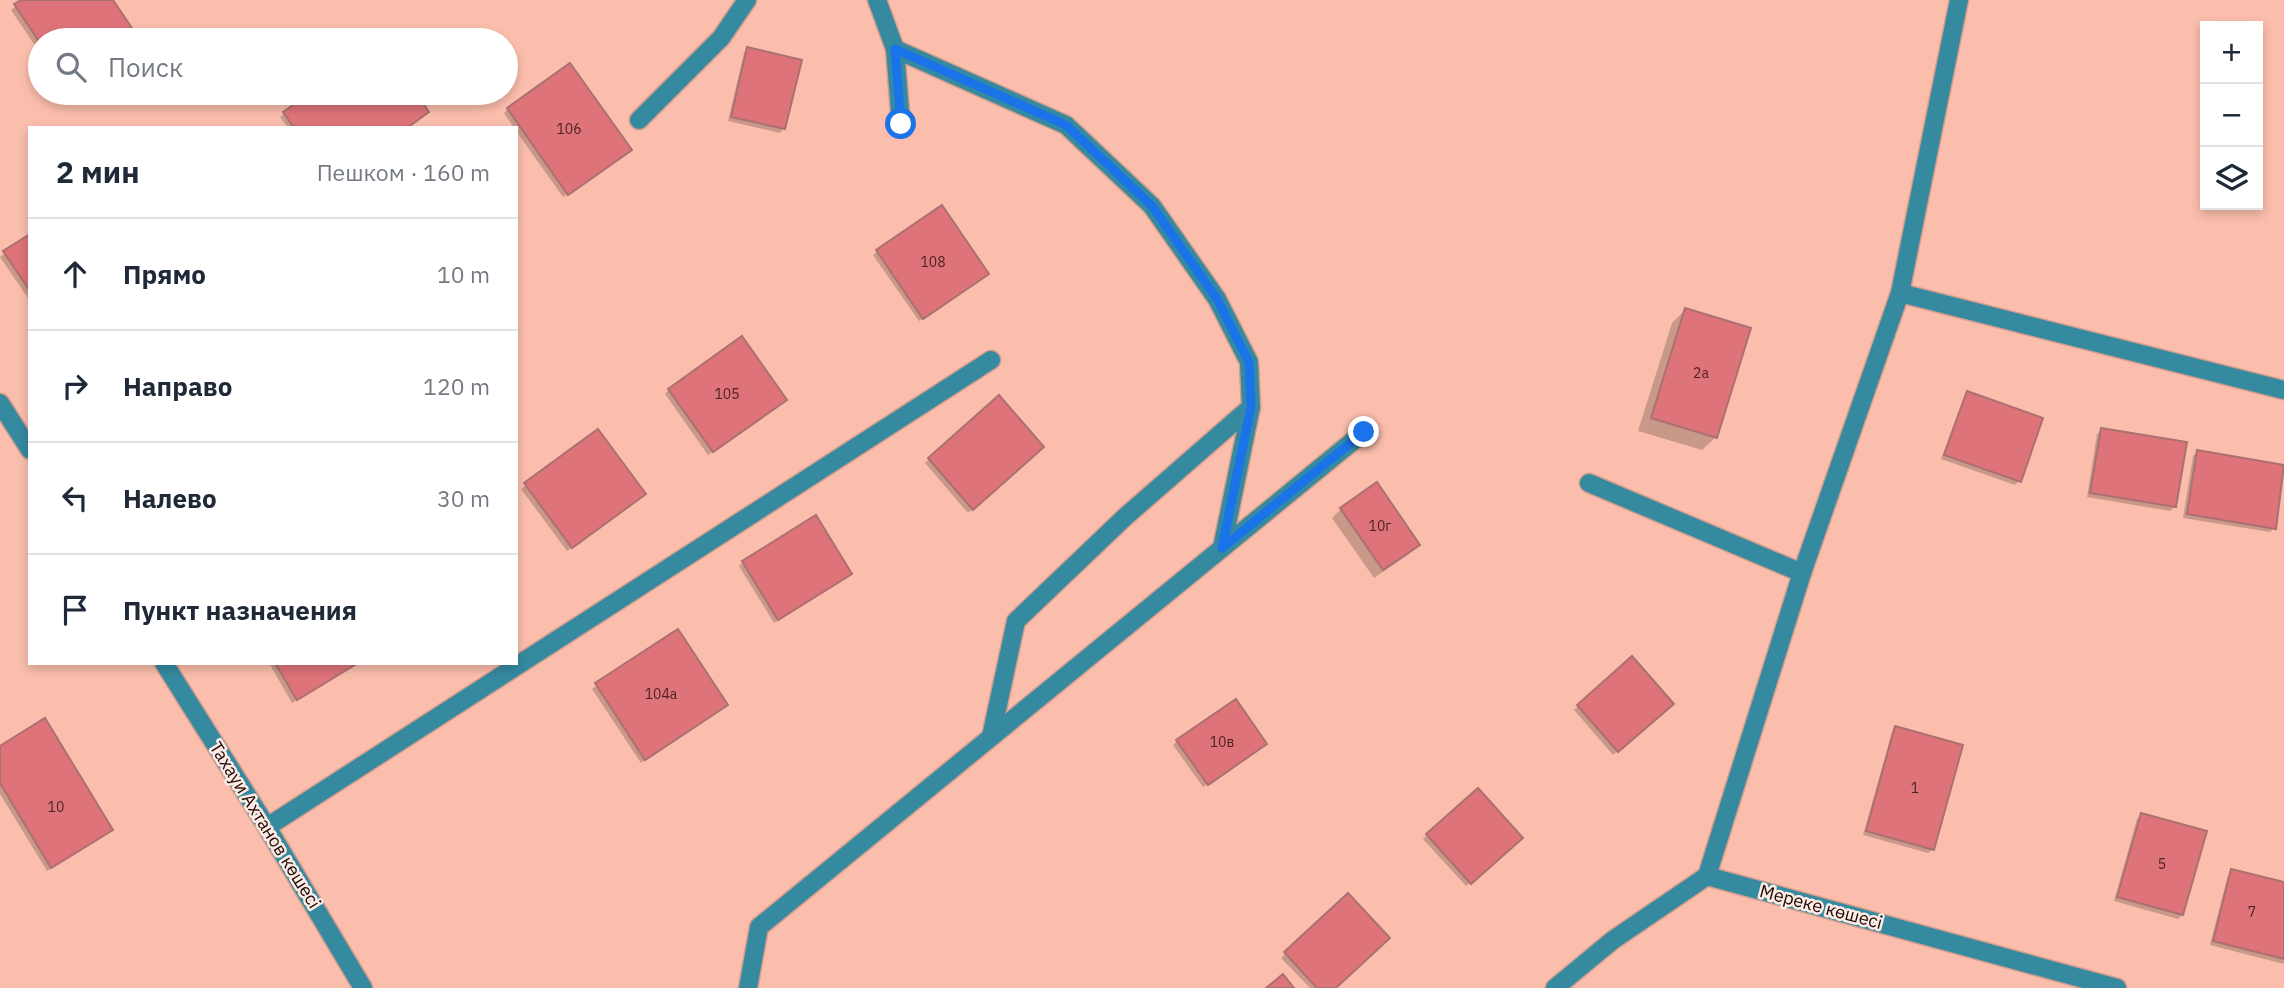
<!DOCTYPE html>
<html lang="ru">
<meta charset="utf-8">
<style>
:root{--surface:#fff;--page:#f2f2f3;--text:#1f2937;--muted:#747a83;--line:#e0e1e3}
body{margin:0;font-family:"IBM Plex Sans",sans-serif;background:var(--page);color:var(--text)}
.controls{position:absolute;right:21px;top:21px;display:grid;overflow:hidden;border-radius:0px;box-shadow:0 4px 10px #0003}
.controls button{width:63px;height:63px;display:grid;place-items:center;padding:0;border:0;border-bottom:2px solid var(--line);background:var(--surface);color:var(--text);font:35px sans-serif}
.stop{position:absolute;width:21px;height:21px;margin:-16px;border:5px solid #1a73e8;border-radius:50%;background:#fff}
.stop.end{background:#1a73e8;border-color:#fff;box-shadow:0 2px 7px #0008}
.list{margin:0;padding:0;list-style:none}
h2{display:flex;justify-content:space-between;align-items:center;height:91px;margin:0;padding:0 28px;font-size:30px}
h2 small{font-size:23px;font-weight:400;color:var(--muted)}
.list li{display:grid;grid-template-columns:46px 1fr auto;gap:21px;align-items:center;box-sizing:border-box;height:112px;padding:0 28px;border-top:2px solid var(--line)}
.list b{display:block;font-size:26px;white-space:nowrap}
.list em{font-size:23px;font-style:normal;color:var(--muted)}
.icon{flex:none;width:38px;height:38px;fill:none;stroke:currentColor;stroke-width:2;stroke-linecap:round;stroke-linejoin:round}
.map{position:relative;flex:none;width:2284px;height:988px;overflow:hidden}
.search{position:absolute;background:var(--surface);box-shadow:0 4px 10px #0003;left:28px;top:28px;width:490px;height:77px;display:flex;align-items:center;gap:18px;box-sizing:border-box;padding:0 24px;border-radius:38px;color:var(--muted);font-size:26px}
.panel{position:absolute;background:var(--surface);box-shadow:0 4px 10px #0003;left:28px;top:126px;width:490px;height:539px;border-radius:0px}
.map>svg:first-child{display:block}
.shadow{fill:#0003}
.building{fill:#de7479;stroke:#ab7072;stroke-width:2}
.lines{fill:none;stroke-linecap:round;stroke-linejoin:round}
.service-casing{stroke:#d39d8e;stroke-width:21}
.minor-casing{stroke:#d39d8e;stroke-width:21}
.service{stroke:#358aa0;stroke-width:18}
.minor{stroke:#358aa0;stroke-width:18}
.route{stroke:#1a73e8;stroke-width:9}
.labels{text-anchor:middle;stroke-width:5;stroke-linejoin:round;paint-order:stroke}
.number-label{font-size:14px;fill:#4c2321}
.street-label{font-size:18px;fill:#1c0804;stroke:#feebe5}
</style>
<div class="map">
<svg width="2284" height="988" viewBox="0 0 2284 988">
<rect width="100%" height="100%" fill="#fbbeac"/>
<g class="shadow">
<polygon points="24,0 111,0 138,40 40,40 40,53 11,10"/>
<polygon points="748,49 784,128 780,133 728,121 744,53"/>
<polygon points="67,93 89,93 74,103"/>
<polygon points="313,93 414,93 427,112 406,128 288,128 280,117"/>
<polygon points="508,109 625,154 563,197 516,131 516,128 514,128 504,113"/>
<polygon points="30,236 30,301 0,257"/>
<polygon points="878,251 983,278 919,321 873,255"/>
<polygon points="1685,310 1716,437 1702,450 1638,431 1672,323"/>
<polygon points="669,390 780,404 708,455 665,394"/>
<polygon points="1968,393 2019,481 2015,485 1941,459 1964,397"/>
<polygon points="999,398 1042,447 968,513 925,463"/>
<polygon points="2101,430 2175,506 2170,511 2087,497 2097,434"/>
<polygon points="598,431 640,498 567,551 521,489"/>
<polygon points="2197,452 2284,466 2274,528 2270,532 2183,518 2193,456"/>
<polygon points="1341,509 1418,545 1409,554 1374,578 1332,518"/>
<polygon points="743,562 850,574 774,623 739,566"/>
<polygon points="677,631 726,705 641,763 592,689"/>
<polygon points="1632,658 1671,703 1613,755 1574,710"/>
<polygon points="269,663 357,663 292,703"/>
<polygon points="1896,728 1933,849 1928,853 1863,835 1892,732"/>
<polygon points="1177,741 1260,748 1203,787 1173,745"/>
<polygon points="0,748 111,830 47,871 0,794"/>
<polygon points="1478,790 1516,842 1466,886 1423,839"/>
<polygon points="2141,815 2182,915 2178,919 2114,901 2137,819"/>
<polygon points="2232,871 2284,884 2284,964 2210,945 2228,875"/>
<polygon points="1348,895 1334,988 1310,988 1281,958"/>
</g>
<g class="building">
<polygon points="21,0 113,0 140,40 40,40 40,43 14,4"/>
<polygon points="747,47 802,60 785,129 731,117"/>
<polygon points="570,63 632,150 568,195 507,108"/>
<polygon points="74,93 90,93 79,100"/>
<polygon points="310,93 416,93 429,112 407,128 294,128 283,112"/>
<polygon points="942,205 989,274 923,319 876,250"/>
<polygon points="30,234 30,291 3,251"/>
<polygon points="1685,308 1751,328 1717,438 1651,418"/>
<polygon points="742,336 787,400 713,452 668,389"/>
<polygon points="1967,391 2043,418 2021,482 1944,455"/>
<polygon points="999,395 1044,447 973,510 928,458"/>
<polygon points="2101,428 2187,442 2176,507 2090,493"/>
<polygon points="598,429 646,494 572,548 524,483"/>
<polygon points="2197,450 2284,465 2276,529 2187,514"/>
<polygon points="1377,482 1420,545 1383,570 1340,508"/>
<polygon points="816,515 852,574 778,620 742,561"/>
<polygon points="678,629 728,705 645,760 595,683"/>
<polygon points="1632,656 1674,704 1618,752 1577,705"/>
<polygon points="275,663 358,663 297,700"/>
<polygon points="1236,699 1267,744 1208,785 1176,740"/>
<polygon points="45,718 113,830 51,868 0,783 0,746"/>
<polygon points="1895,726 1963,745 1934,850 1866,831"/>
<polygon points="1478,788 1523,838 1471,884 1426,834"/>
<polygon points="2141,813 2207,831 2183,915 2117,897"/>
<polygon points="2231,869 2284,882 2284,959 2213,941"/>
<polygon points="1348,893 1390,938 1336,988 1317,988 1284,952"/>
<polygon points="1283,974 1294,988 1266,988"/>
</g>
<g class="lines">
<g class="service-casing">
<g id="service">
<polyline points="877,0 895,49 901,124"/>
<polyline points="895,49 1066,125 1152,206 1217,299 1249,362 1251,407 1125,517 1016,621 991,737"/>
<polyline points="639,120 721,38 747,0"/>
<polyline points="1589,483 1802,573"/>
<polyline points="1222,548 1251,407"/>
<polyline points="748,988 759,927 1364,432"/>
</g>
</g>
<g class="minor-casing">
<g id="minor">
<polyline points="1900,293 2284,390"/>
<polyline points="0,403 30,450"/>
<polyline points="164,663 267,827 363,988"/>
<polyline points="267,827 991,360"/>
<polyline points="1707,876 1802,573 1900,293 1959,0"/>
<polyline points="1555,988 1613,940 1707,876 2117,988"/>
</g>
</g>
<use href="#service" class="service"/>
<use href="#minor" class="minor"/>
</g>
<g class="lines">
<polyline class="route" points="901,124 895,49 1066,125 1152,206 1217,299 1249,362 1251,407 1222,548 1364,432"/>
</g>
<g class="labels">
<g class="number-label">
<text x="569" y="134">106</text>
<text x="933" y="267">108</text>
<text x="1701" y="378">2а</text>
<text x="727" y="399">105</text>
<text x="1380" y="531">10г</text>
<text x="661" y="699">104а</text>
<text x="1222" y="747">10в</text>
<text x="1915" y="793">1</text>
<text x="56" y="812">10</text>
<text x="2162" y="869">5</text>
<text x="2252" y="917">7</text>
</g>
<g class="street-label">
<text transform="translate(265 825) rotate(58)" y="6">Тахауи Ахтанов көшесі</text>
<text transform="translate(1821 907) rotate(15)" y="6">Мереке көшесі</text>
</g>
</g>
</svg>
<div class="controls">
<button>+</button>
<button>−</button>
<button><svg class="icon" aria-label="layers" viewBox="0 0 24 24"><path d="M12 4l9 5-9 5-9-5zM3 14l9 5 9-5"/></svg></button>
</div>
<div class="stop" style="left:901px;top:124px"></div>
<div class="stop end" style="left:1364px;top:432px"></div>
<div class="search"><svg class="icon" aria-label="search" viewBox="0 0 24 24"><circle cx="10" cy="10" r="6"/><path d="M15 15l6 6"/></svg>Поиск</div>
<section class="panel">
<h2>2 мин<small>Пешком · 160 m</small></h2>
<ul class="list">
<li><svg class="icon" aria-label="ahead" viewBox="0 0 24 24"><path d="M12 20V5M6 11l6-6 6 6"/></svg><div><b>Прямо</b></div><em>10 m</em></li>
<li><svg class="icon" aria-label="right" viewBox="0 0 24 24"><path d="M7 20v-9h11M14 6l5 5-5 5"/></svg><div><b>Направо</b></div><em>120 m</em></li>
<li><svg class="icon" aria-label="left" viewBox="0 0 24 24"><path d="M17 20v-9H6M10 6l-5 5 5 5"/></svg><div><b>Налево</b></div><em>30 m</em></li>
<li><svg class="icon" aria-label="arrive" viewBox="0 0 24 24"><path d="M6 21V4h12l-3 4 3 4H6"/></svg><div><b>Пункт назначения</b></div></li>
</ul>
</section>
</div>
